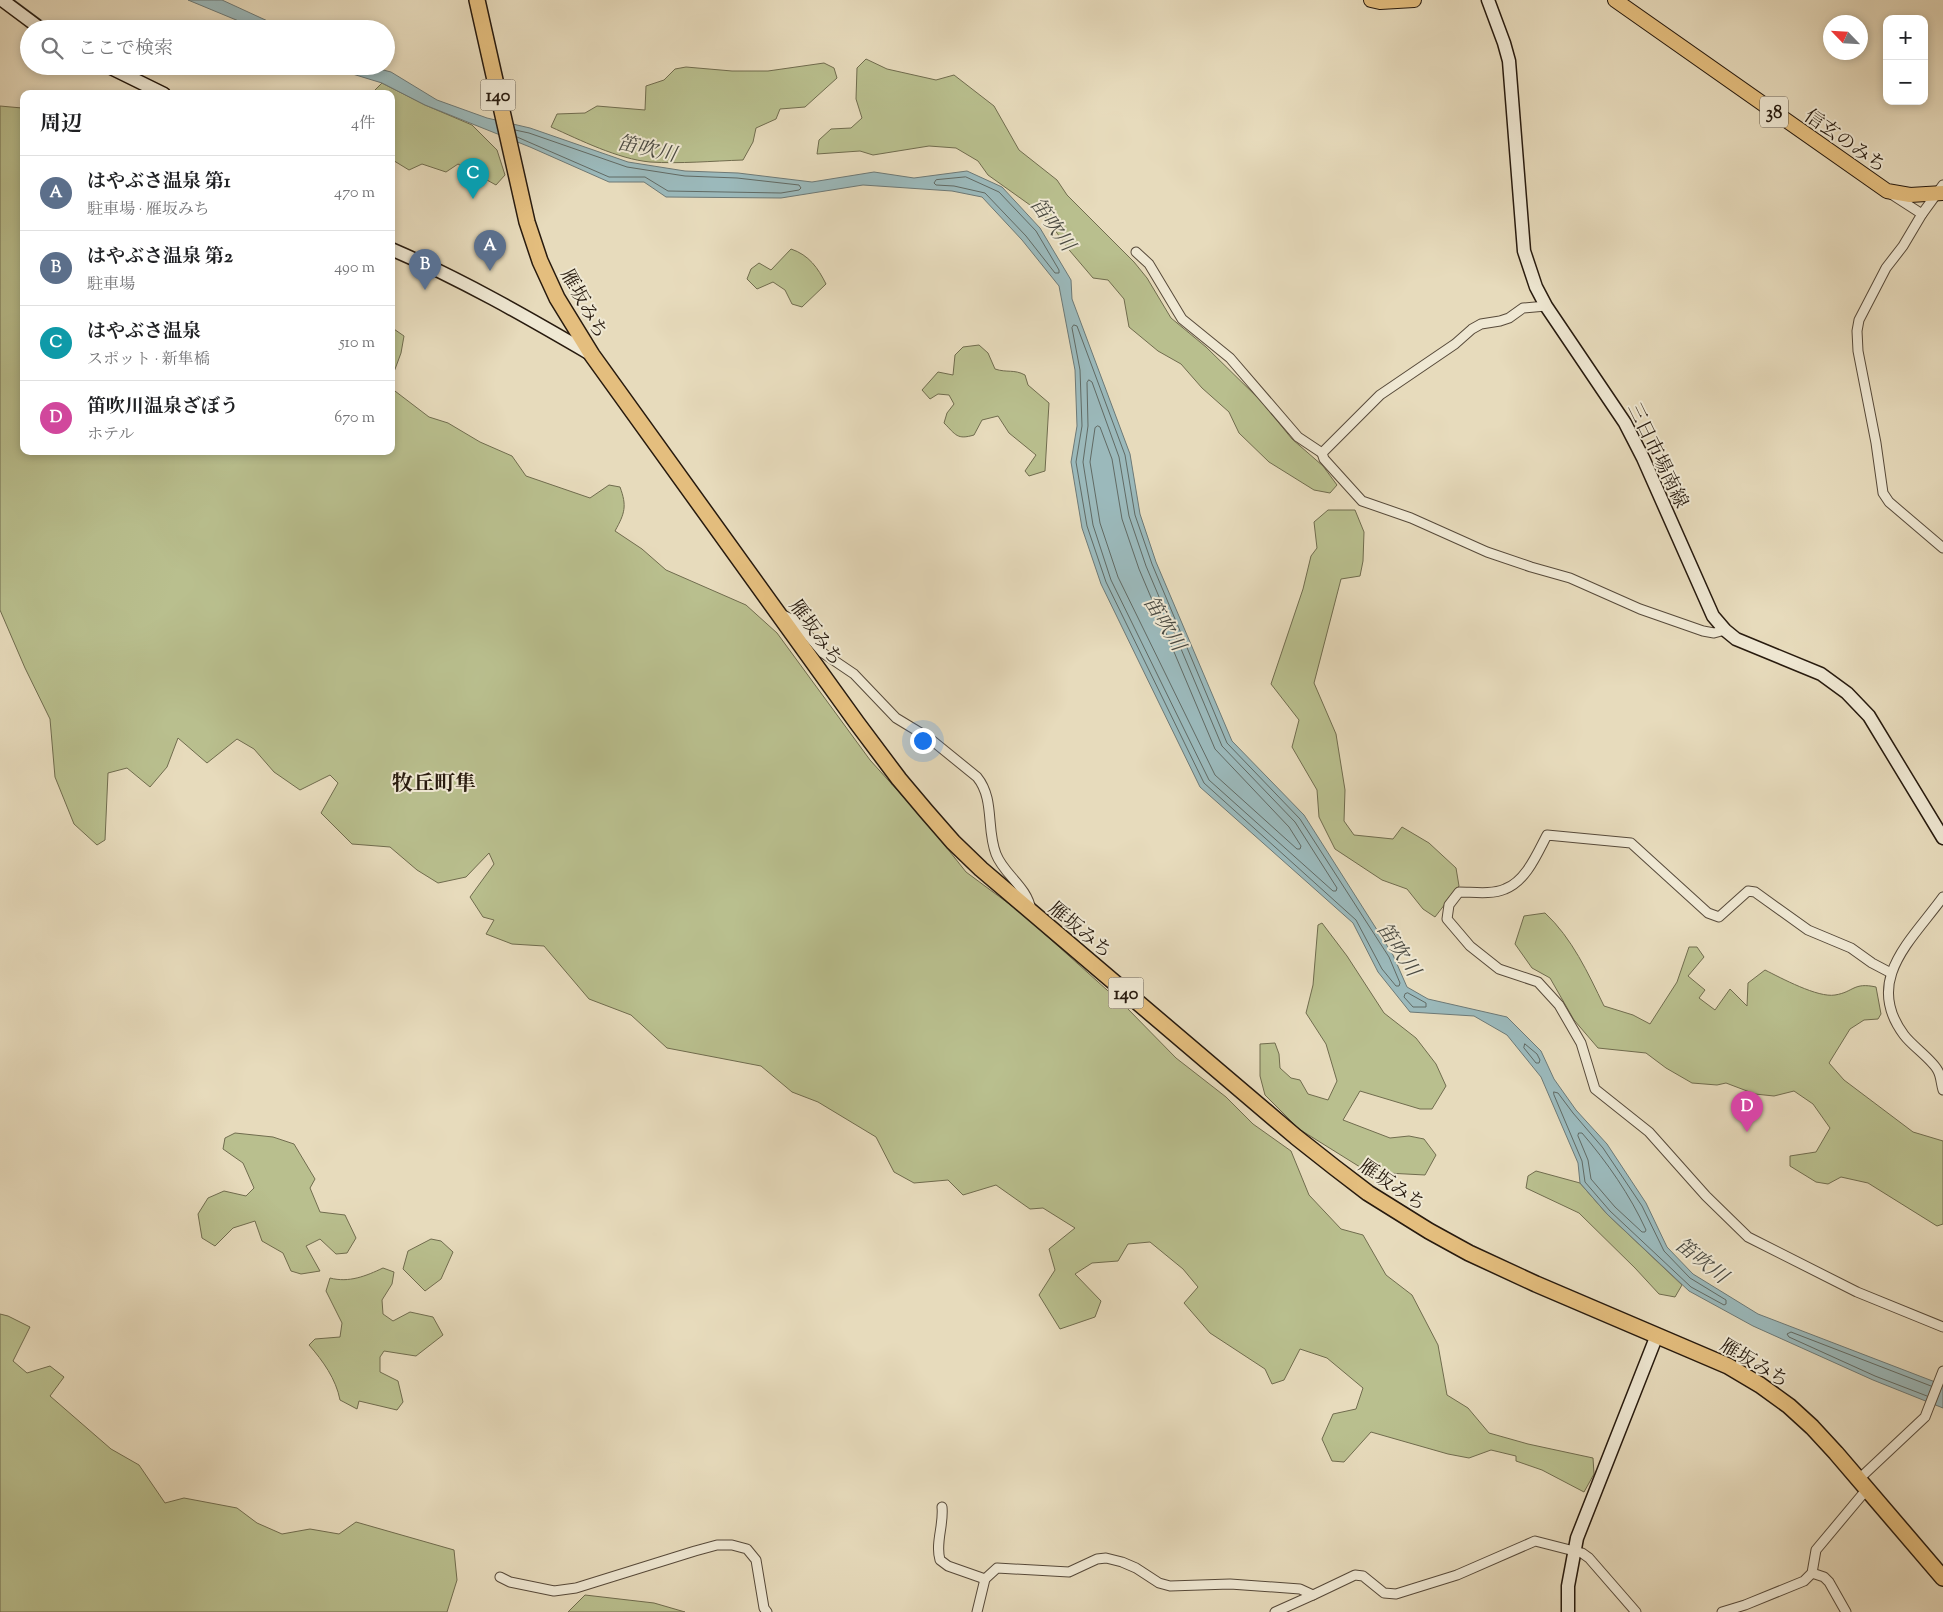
<!DOCTYPE html>
<html lang="ja">
<meta charset="utf-8">
<style>
:root{--surface:#fff;--page:#f2f2f2;--text:#202124;--muted:#757577;--line:#e0e0e0;--accent:#1a73e8}
body{margin:0;font-family:"Sorts Mill Goudy","Noto Serif JP",serif;background:var(--page);color:var(--text)}
.controls{position:absolute;right:15px;top:15px;display:grid;overflow:hidden;border-radius:10px;box-shadow:0 2px 8px #0003}
.controls button{width:45px;height:45px;display:grid;place-items:center;padding:0;border:0;border-bottom:1px solid var(--line);background:var(--surface);color:var(--text);font:25px sans-serif}
.compass{position:absolute;left:1823px;top:15px;width:45px;height:45px;border-radius:50%;background:var(--surface);box-shadow:0 2px 8px #0003;rotate:295deg}
.you{position:absolute;left:922px;top:740px;width:18px;height:18px;margin:-12px;border:4px solid #fff;border-radius:50%;background:#1a73e8;box-shadow:0 0 0 8px #1a73e833}
.badge{display:grid;place-items:center;width:32px;height:32px;border-radius:50%;background:var(--accent);color:#fff;font-size:16px;font-weight:700}
.pin{position:absolute;translate:-50% -41px;filter:drop-shadow(0 1px 2px #0008)}
.pin::after{content:'';position:absolute;top:26px;width:18px;height:15px;background:inherit;clip-path:polygon(0 0,100% 0,50% 100%)}
.list{margin:0;padding:0;list-style:none}
h2{display:flex;justify-content:space-between;align-items:center;height:65px;margin:0;padding:0 20px;font-size:21px}
h2 small{font-size:16px;font-weight:400;color:var(--muted)}
.list li{display:grid;grid-template-columns:32px 1fr auto;gap:15px;align-items:center;box-sizing:border-box;height:75px;padding:0 20px;border-top:1px solid var(--line)}
.list b{display:block;font-size:19px;white-space:nowrap}
.list p{margin:0;font-size:16px;white-space:nowrap;color:var(--muted)}
.list em{font-size:16px;font-style:normal;color:var(--muted)}
.icon{flex:none;width:28px;height:28px;fill:none;stroke:currentColor;stroke-width:2;stroke-linecap:round;stroke-linejoin:round}
.map{position:relative;flex:none;width:1943px;height:1612px;overflow:hidden}
.search{position:absolute;background:var(--surface);box-shadow:0 2px 8px #0003;left:20px;top:20px;width:375px;height:55px;display:flex;align-items:center;gap:12px;box-sizing:border-box;padding:0 18px;border-radius:28px;color:var(--muted);font-size:19px}
.panel{position:absolute;background:var(--surface);box-shadow:0 2px 8px #0003;left:20px;top:90px;width:375px;height:365px;border-radius:10px}
.map>svg:first-child{display:block}
.green{fill:#b9bf8e;stroke:#706c4e}
.water{fill:#9bb9bb;stroke:#6d7976}
.lines{fill:none;stroke-linecap:round;stroke-linejoin:round}
.shore{stroke:#616a64;stroke-width:1}
.stream{stroke:#6d7976;stroke-width:2.5}
.street-casing{stroke:#574a3a;stroke-width:11}
.secondary-casing{stroke:#271a0e;stroke-width:15}
.primary-casing{stroke:#271a0e;stroke-width:16}
.highway-casing{stroke:#271a0e;stroke-width:18}
.street{stroke:#efe8d3;stroke-width:9}
.secondary{stroke:#efe8d3;stroke-width:12}
.primary{stroke:#e4be7e;stroke-width:14}
.highway{stroke:#e4be7e;stroke-width:15}
.labels{text-anchor:middle;stroke-width:4;stroke-linejoin:round;paint-order:stroke}
.shield{fill:#efe8d3;stroke:#635849;stroke-width:1}
.shield-label{font-size:18px;font-weight:bold;fill:#271a0e}
.street-label{font-size:19px;fill:#271a0e;stroke:#efe8d3}
.water-label{font-size:20px;font-style:italic;fill:#4a4a42;stroke:#efe8d3}
.quarter-label{font-size:21px;font-weight:bold;fill:#271a0e;stroke:#efe8d3}
</style>
<div class="map">
<svg width="1943" height="1612" viewBox="0 0 1943 1612">
<rect width="100%" height="100%" fill="#e7dbbc"/>
<filter id="stains"><feTurbulence type="fractalNoise" baseFrequency=".004" numOctaves="4"/><feColorMatrix values="0 0 0 0 .2 0 0 0 0 .09 0 0 0 0 .02 0 0 0 .5 -.17"/></filter>
<radialGradient id="worn" r=".72"><stop offset=".6" stop-color="#630" stop-opacity="0"/><stop offset="1" stop-color="#630" stop-opacity=".3"/></radialGradient>
<g class="green">
<polygon points="866,59 887,69 936,80 954,75 994,106 1019,150 1057,180 1067,195 1134,262 1147,278 1171,318 1206,347 1261,401 1292,439 1323,466 1337,485 1330,493 1314,490 1269,462 1239,433 1229,412 1202,388 1181,364 1158,351 1129,327 1124,299 1108,280 1093,278 1070,251 1044,215 988,175 978,161 956,148 929,146 873,155 860,151 817,154 819,140 831,129 851,128 862,118 856,99 857,68"/>
<path d="M 824,63 L 834,68 L 837,78 L 805,107 L 780,109 L 776,119 L 756,128 L 753,142 L 743,160 C 712,161 680,164 650,162 C 618,159 580,140 551,127 L 557,114 L 585,113 L 597,106 L 645,110 L 646,86 L 664,80 L 675,69 L 686,67 L 732,71 L 768,71 Z"/>
<polygon points="382,83 425,105 472,125 497,150 505,175 496,185 458,164 446,172 422,164 409,170 391,159 391,94 371,94"/>
<path d="M 0,106 L 22,108 L 24,111 L 24,451 L 391,451 L 391,388 L 429,417 L 448,423 L 480,442 L 512,456 L 526,476 L 590,498 L 609,485 L 620,487 C 627,506 625,513 615,531 L 642,549 L 666,570 L 746,605 L 777,633 L 870,760 L 927,823 L 966,872 L 1020,912 L 1126,1007 L 1176,1058 L 1226,1097 L 1253,1124 L 1291,1151 L 1309,1195 L 1341,1229 L 1363,1235 L 1386,1275 L 1412,1295 L 1438,1345 L 1447,1395 L 1468,1408 L 1489,1433 L 1528,1444 L 1593,1458 L 1594,1474 L 1584,1492 L 1542,1470 L 1516,1461 L 1516,1456 L 1491,1450 L 1469,1458 L 1448,1454 L 1371,1432 L 1344,1462 L 1332,1461 L 1322,1439 L 1333,1414 L 1356,1409 L 1363,1388 L 1327,1358 L 1300,1349 L 1284,1380 L 1272,1384 L 1265,1369 L 1210,1333 L 1184,1303 L 1198,1287 L 1183,1269 L 1150,1242 L 1128,1244 L 1118,1261 L 1092,1263 L 1075,1274 L 1101,1301 L 1095,1317 L 1060,1329 L 1039,1295 L 1055,1270 L 1049,1249 L 1075,1228 L 1043,1208 L 1030,1209 L 996,1185 L 963,1195 L 948,1180 L 914,1183 L 894,1172 L 876,1137 L 818,1102 L 792,1092 L 761,1066 L 667,1048 L 631,1015 L 589,999 L 544,946 L 512,944 L 486,934 L 494,920 L 483,917 L 470,897 L 494,864 L 489,853 L 466,877 L 438,883 L 417,870 L 390,847 L 352,844 L 321,813 L 338,783 L 330,775 L 300,790 L 274,772 L 254,749 L 237,739 L 207,763 L 178,738 L 167,767 L 150,787 L 127,768 L 108,773 L 105,840 L 97,845 L 74,824 L 55,777 L 50,719 L 25,668 L 0,610 Z"/>
<path d="M 791,249 C 809,255 818,268 826,284 L 802,307 L 792,304 L 785,290 L 773,282 L 757,289 L 747,279 L 751,269 L 759,263 L 771,270 Z"/>
<polygon points="391,327 404,336 401,353 391,380"/>
<path d="M 979,345 L 988,353 L 995,369 C 1007,373 1014,369 1025,375 L 1028,385 L 1049,403 L 1045,471 L 1029,476 L 1025,471 L 1036,455 L 1009,433 L 998,416 L 982,420 L 974,435 C 957,440 956,435 944,423 L 947,413 L 954,404 L 949,395 L 938,394 L 930,399 L 922,390 L 938,372 L 953,375 L 955,355 L 963,347 Z"/>
<polygon points="1328,510 1355,510 1364,532 1363,561 1360,576 1341,579 1314,683 1336,734 1345,790 1344,821 1354,835 1393,839 1402,827 1429,843 1456,868 1459,886 1435,917 1423,909 1407,889 1382,880 1335,849 1319,817 1317,790 1292,747 1299,720 1271,684 1303,589 1311,556 1317,548 1314,522"/>
<path d="M 1545,913 C 1572,938 1588,973 1604,1006 L 1633,1015 L 1650,1024 L 1677,982 L 1689,947 L 1697,947 L 1704,957 L 1688,976 L 1705,990 L 1699,998 L 1715,1010 L 1730,989 L 1747,1006 L 1748,983 L 1765,970 C 1781,978 1818,998 1835,995 C 1854,992 1853,982 1876,987 L 1881,1014 L 1878,1019 L 1864,1020 L 1850,1029 L 1829,1063 L 1844,1080 L 1913,1132 L 1943,1141 L 1943,1224 L 1937,1226 L 1868,1183 L 1841,1177 L 1828,1184 L 1816,1182 L 1790,1166 L 1790,1156 L 1816,1152 L 1830,1128 L 1813,1104 L 1794,1091 L 1774,1096 L 1755,1094 L 1726,1083 L 1717,1085 L 1692,1083 L 1666,1068 L 1646,1053 L 1598,1048 L 1574,1020 L 1550,978 L 1532,968 L 1515,944 L 1524,916 Z"/>
<polygon points="1322,923 1347,956 1384,1013 1416,1038 1436,1064 1446,1086 1432,1109 1420,1109 1360,1091 1343,1120 1390,1138 1409,1136 1424,1139 1436,1155 1425,1175 1368,1172 1299,1129 1265,1095 1260,1076 1260,1044 1275,1043 1279,1054 1280,1068 1291,1078 1300,1080 1308,1094 1328,1100 1337,1081 1326,1044 1306,1013 1313,985 1318,925"/>
<polygon points="235,1133 273,1137 294,1144 315,1179 310,1188 320,1212 345,1215 356,1238 347,1253 336,1254 320,1239 306,1246 320,1271 301,1274 291,1271 283,1253 262,1241 255,1221 233,1228 215,1246 202,1238 198,1214 208,1198 224,1191 246,1196 254,1188 243,1163 223,1149 225,1138"/>
<polygon points="1536,1171 1580,1183 1607,1214 1682,1285 1675,1297 1659,1294 1635,1268 1579,1213 1526,1188 1528,1176"/>
<polygon points="431,1239 441,1241 453,1252 441,1279 425,1291 403,1269 408,1251"/>
<path d="M 383,1268 L 394,1272 L 392,1284 L 382,1300 L 383,1314 L 393,1321 L 410,1312 L 433,1317 L 443,1335 L 416,1356 L 384,1351 L 380,1357 L 380,1372 L 398,1381 L 403,1402 L 397,1410 L 359,1401 L 357,1409 L 340,1400 C 336,1379 323,1361 309,1345 L 315,1339 L 340,1337 L 342,1323 L 326,1291 L 330,1278 C 349,1283 366,1276 383,1268 Z"/>
<polygon points="0,1314 8,1316 30,1327 13,1361 27,1373 50,1366 64,1377 50,1396 111,1449 139,1465 165,1503 184,1498 237,1508 257,1523 282,1534 310,1529 339,1534 356,1522 454,1550 457,1580 447,1612 0,1612"/>
<polygon points="585,1595 654,1603 685,1612 568,1612"/>
</g>
<g class="water">
<polygon points="188,0 222,0 285,29 258,29"/>
<polygon points="340,66 368,66 391,72 437,100 487,118 530,128 628,162 685,171 738,173 812,182 874,172 914,178 967,171 1002,187 1040,228 1071,280 1072,299 1130,454 1140,514 1156,562 1232,741 1304,815 1393,955 1407,987 1428,999 1507,1017 1541,1051 1554,1079 1576,1110 1607,1144 1646,1203 1667,1247 1693,1274 1758,1314 1943,1385 1943,1408 1873,1380 1753,1326 1689,1291 1607,1214 1580,1183 1578,1163 1541,1077 1507,1035 1474,1016 1410,1012 1378,972 1353,923 1200,787 1101,584 1082,528 1071,462 1077,426 1075,370 1059,286 1022,240 982,197 952,191 863,185 781,198 666,197 644,182 609,182 530,147 425,105 382,83 346,72"/>
</g>
<g class="lines">
<g class="shore">
<polyline points="515,130 529,133 627,167 685,176 737,178 799,185 801,188 799,190 781,193 668,191 645,177 609,177 517,137"/>
<polygon points="966,177 999,192 1036,231 1059,270 1059,273 1055,273 1026,236 985,193 954,186 936,185 934,183 936,180"/>
<polygon points="1074,325 1077,326 1125,455 1135,515 1152,564 1227,743 1300,819 1389,957 1400,983 1399,986 1396,986 1382,969 1356,920 1204,783 1106,582 1087,526 1076,462 1082,426 1080,370 1072,328"/>
<polygon points="1089,380 1092,382 1119,457 1129,516 1146,566 1222,746 1295,822 1337,888 1336,891 1333,891 1209,780 1111,580 1093,525 1083,462 1088,426 1087,383"/>
<polygon points="1098,426 1100,427 1112,459 1122,519 1139,569 1215,749 1289,827 1301,846 1300,849 1297,849 1215,775 1118,577 1100,523 1090,462 1095,428"/>
<polygon points="1408,993 1426,1003 1426,1007 1413,1007 1404,997 1405,994"/>
<polygon points="1525,1044 1537,1054 1540,1060 1539,1063 1536,1063 1524,1048"/>
<polygon points="1554,1092 1558,1093 1573,1113 1603,1148 1642,1206 1664,1251 1690,1278 1726,1300 1726,1304 1724,1305 1691,1287 1610,1211 1585,1182 1582,1161 1554,1095"/>
<path d="M 1579,1133 L 1582,1133 C 1607,1162 1630,1195 1646,1230 L 1645,1232 L 1642,1232 L 1615,1207 L 1591,1179 L 1588,1160 L 1578,1136 Z"/>
<polyline points="1927,1396 1875,1376 1789,1337 1787,1334 1791,1332 1931,1386"/>
</g>
<polyline class="stream" points="13,0 52,29"/>
<g class="street-casing">
<g id="street">
<polyline points="1943,185 1922,214 1903,246 1886,268 1859,320 1857,331 1858,351 1876,443 1883,493 1889,502 1943,548"/>
<polyline points="1891,194 1922,214"/>
<polyline points="1136,252 1149,264 1182,319 1230,358 1298,437 1322,453"/>
<polyline points="1546,306 1523,308 1509,318 1500,321 1481,324 1472,329 1455,344 1380,395 1322,453 1324,459 1362,501 1411,518 1487,552 1531,567 1570,578 1640,609 1703,631 1714,633 1725,630"/>
<path d="M 781,614 L 796,621 L 823,653 L 854,674 L 896,718 L 929,738 L 977,777 C 995,799 986,829 996,854 C 1004,875 1027,886 1031,910"/>
<path d="M 1943,897 C 1912,940 1863,980 1904,1035 C 1912,1046 1933,1060 1938,1071 C 1941,1076 1941,1084 1943,1090"/>
<path d="M 1891,973 L 1872,963 L 1851,948 L 1808,930 L 1755,892 L 1748,891 L 1719,917 L 1708,913 L 1631,843 L 1547,835 C 1537,854 1526,881 1505,889 C 1491,895 1473,892 1459,892 L 1449,905 L 1447,919 L 1470,946 L 1499,969 L 1538,982 L 1559,1005 L 1581,1043 L 1595,1089 L 1649,1132 L 1706,1196 L 1748,1237 L 1857,1292 L 1943,1327"/>
<polyline points="1859,1479 1925,1417 1943,1371"/>
<path d="M 942,1507 C 944,1525 935,1543 940,1560 L 948,1566 L 985,1579"/>
<polyline points="1812,1573 1824,1577 1829,1582 1846,1612"/>
<polyline points="500,1577 510,1582 554,1591 576,1588 695,1551 717,1545 732,1545 747,1549 756,1560 764,1608 767,1612"/>
<polyline points="977,1612 985,1579 997,1568 1069,1572 1097,1559 1106,1558 1122,1562 1136,1568 1159,1583 1170,1586 1230,1584 1300,1589 1313,1595 1355,1575 1363,1576 1384,1593 1396,1594 1457,1575 1535,1541 1582,1553 1589,1558 1636,1612"/>
<polyline points="1275,1612 1313,1595"/>
<polyline points="1722,1612 1745,1605 1804,1581 1812,1573 1816,1550 1867,1489"/>
</g>
</g>
<g class="secondary-casing">
<g id="secondary">
<polyline points="2,0 41,29"/>
<polyline points="1488,0 1504,43 1509,61 1524,251 1536,287 1546,306 1625,423 1643,458 1713,616 1725,630 1736,639 1821,674 1847,693 1869,716 1943,838"/>
<polyline points="107,66 164,94"/>
<path d="M 391,249 C 461,279 527,317 592,355"/>
<polyline points="1568,1612 1568,1586 1577,1538 1657,1335"/>
</g>
</g>
<g class="primary-casing">
<g id="primary">
<polyline points="1371,0 1380,2 1414,0"/>
<polyline points="1615,0 1887,191 1910,195 1943,193"/>
</g>
</g>
<g class="highway-casing">
<polyline id="highway" points="477,0 527,222 540,261 557,298 592,355 857,723 899,779 926,811 953,842 981,869 1296,1137 1334,1167 1368,1193 1429,1231 1469,1253 1536,1284 1728,1366 1760,1385 1789,1406 1812,1427 1836,1453 1943,1578"/>
</g>
<use href="#street" class="street"/>
<use href="#secondary" class="secondary"/>
<use href="#primary" class="primary"/>
<use href="#highway" class="highway"/>
</g>
<g class="labels">
<g class="shield">
<rect x="480.5" y="79.5" width="35" height="31" rx="4"/>
<rect x="1760" y="96.5" width="28" height="31" rx="4"/>
<rect x="1108.5" y="977.5" width="35" height="31" rx="4"/>
</g>
<g class="shield-label">
<text x="498" y="101">140</text>
<text x="1774" y="118">38</text>
<text x="1126" y="999">140</text>
</g>
<g class="street-label">
<text transform="translate(1846 140) rotate(35)" y="7">信玄のみち</text>
<text transform="translate(585 303) rotate(61)" y="7">雁坂みち</text>
<text transform="translate(1659 455) rotate(64)" y="7">三日市場南線</text>
<text transform="translate(817 632) rotate(54)" y="7">雁坂みち</text>
<text transform="translate(1081 929) rotate(40)" y="7">雁坂みち</text>
<text transform="translate(1393 1184) rotate(34)" y="7">雁坂みち</text>
<text transform="translate(1755 1362) rotate(31)" y="7">雁坂みち</text>
</g>
<g class="water-label">
<text transform="translate(647 148) rotate(12)" y="7">笛吹川</text>
<text transform="translate(1053 224) rotate(54)" y="7">笛吹川</text>
<text transform="translate(1165 623) rotate(58)" y="7">笛吹川</text>
<text transform="translate(1399 949) rotate(56)" y="7">笛吹川</text>
<text transform="translate(1702 1260) rotate(38)" y="7">笛吹川</text>
</g>
<g class="quarter-label">
<text x="434" y="790">牧丘町隼</text>
</g>
</g>
<rect width="100%" height="100%" filter="url(#stains)"/>
<rect width="100%" height="100%" fill="url(#worn)"/>
</svg>
<div class="controls">
<button>+</button>
<button>−</button>
</div>
<svg class="compass" viewBox="-18 -18 36 36"><path d="M0-13l5 13h-10z" fill="#e53935"/><path d="M0 13l5-13h-10z" fill="#757577"/></svg>
<div class="you"></div>
<div class="pin badge" style="left:490px;top:271px;background:#5c6f8a">A</div>
<div class="pin badge" style="left:425px;top:290px;background:#5c6f8a">B</div>
<div class="pin badge" style="left:473px;top:199px;background:#0f9aa8">C</div>
<div class="pin badge" style="left:1747px;top:1132px;background:#d1479c">D</div>
<div class="search"><svg class="icon" aria-label="search" viewBox="0 0 24 24"><circle cx="10" cy="10" r="6"/><path d="M15 15l6 6"/></svg>ここで検索</div>
<section class="panel">
<h2>周辺<small>4件</small></h2>
<ul class="list">
<li><span class="badge" style="background:#5c6f8a">A</span><div><b>はやぶさ温泉 第1</b><p>駐車場 · 雁坂みち</p></div><em>470 m</em></li>
<li><span class="badge" style="background:#5c6f8a">B</span><div><b>はやぶさ温泉 第2</b><p>駐車場</p></div><em>490 m</em></li>
<li><span class="badge" style="background:#0f9aa8">C</span><div><b>はやぶさ温泉</b><p>スポット · 新隼橋</p></div><em>510 m</em></li>
<li><span class="badge" style="background:#d1479c">D</span><div><b>笛吹川温泉ざぼう</b><p>ホテル</p></div><em>670 m</em></li>
</ul>
</section>
</div>
